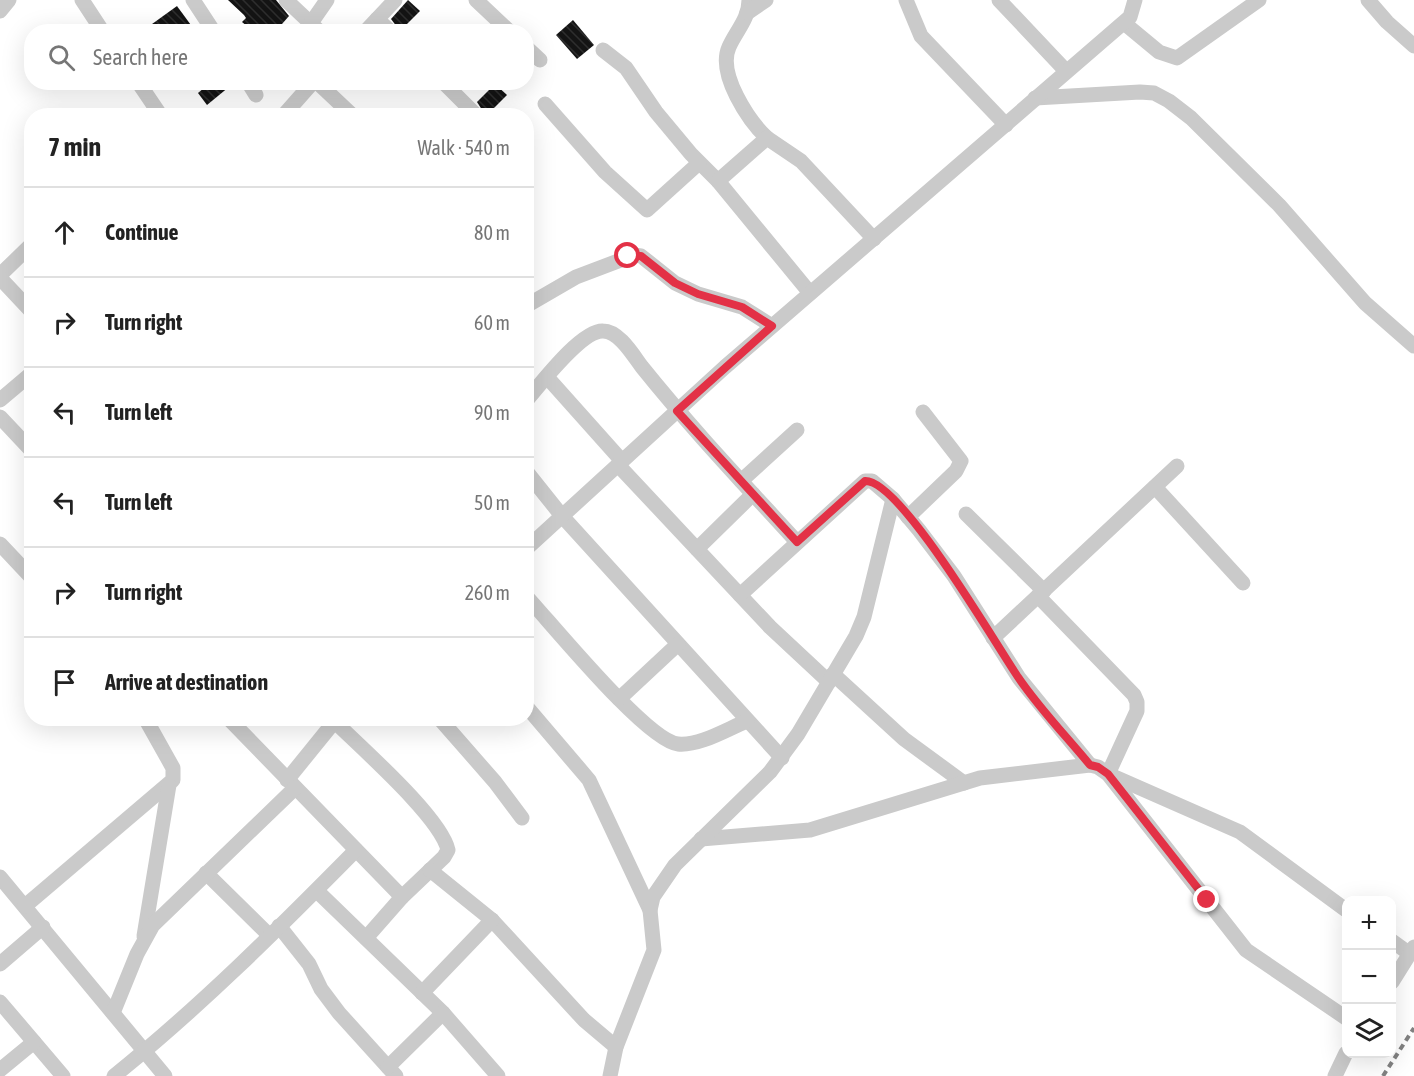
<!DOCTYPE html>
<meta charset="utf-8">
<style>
:root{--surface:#fff;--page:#f2f2f2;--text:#222;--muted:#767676;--line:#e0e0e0}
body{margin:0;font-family:"Asap Condensed",sans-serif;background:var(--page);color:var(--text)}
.controls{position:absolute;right:18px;bottom:18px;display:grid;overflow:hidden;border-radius:12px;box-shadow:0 6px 24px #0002}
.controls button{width:54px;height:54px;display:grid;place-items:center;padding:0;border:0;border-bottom:2px solid var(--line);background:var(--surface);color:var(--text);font:30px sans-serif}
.stop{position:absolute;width:18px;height:18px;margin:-14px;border:4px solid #e33146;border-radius:50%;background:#fff}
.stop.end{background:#e33146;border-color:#fff;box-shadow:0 2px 6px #0008}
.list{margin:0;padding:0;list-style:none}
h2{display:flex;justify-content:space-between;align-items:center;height:78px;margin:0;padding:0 24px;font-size:26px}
h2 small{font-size:20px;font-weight:400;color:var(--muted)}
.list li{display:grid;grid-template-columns:39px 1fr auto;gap:18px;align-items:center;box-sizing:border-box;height:90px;padding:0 24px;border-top:2px solid var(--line)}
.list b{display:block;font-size:22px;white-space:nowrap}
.list em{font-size:20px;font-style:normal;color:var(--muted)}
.icon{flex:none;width:33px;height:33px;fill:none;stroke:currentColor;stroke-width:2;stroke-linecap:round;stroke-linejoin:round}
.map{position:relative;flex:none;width:1414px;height:1076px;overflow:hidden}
.search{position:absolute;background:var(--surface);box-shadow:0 6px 24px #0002;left:24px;top:24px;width:510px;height:66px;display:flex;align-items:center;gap:15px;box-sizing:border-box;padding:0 21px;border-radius:24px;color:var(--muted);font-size:22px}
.panel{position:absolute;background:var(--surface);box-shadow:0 6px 24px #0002;left:24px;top:108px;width:510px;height:618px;border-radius:24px}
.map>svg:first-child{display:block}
.building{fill:url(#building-back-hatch)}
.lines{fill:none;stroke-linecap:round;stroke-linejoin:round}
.minor{stroke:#cacaca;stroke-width:15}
.rail{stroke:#828282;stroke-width:4;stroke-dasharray:6 4.5;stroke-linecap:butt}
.route{stroke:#e33146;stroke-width:8}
</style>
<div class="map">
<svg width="1414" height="1076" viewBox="0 0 1414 1076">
<defs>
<pattern id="building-back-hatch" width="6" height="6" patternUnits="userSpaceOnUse" patternTransform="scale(1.5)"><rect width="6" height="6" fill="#141414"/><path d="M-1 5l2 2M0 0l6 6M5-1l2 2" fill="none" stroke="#2e2e2e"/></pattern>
</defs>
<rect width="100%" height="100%" fill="#fff"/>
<g class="building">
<polygon points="228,0 276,0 289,16 275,32 254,32 242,22 246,18 244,15"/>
<polygon points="408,0 420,11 400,31 391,19"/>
<polygon points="177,6 196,32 141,32"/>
<polygon points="573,20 594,45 577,59 556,35"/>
<polygon points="211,82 235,82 207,105 198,93"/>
<polygon points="495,84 507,95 486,116 477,102"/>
</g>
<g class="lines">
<g class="minor">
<polyline points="82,0 103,32"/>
<polyline points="193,0 214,32"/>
<polyline points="286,0 320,32"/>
<polyline points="476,0 510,32"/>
<path d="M 749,0 C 749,19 736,31 729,47 C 717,74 749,121 767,138"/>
<polyline points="906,0 921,36 1006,125"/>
<polyline points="999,0 1066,71"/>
<polyline points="1368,0 1387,22 1414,46"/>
<polyline points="0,11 9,0"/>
<polyline points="747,13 766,0"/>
<polyline points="377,19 391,32"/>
<polyline points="311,23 327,0"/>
<polyline points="1124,23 1159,52 1177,58 1259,0"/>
<polyline points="365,32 395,0"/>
<polyline points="526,47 540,60"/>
<polyline points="603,50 626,68 656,112 691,154 718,181"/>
<polyline points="138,82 161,116"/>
<polyline points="248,82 256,95"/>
<polyline points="317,82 353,116"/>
<polyline points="443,82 477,116"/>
<polyline points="1035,98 1140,92 1154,93 1169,101 1191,118 1279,205 1365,303 1414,346"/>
<polyline points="545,104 605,172 647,210 699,163"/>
<polyline points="283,116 313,82"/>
<polyline points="0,275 32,244"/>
<polyline points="0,278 32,312"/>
<polyline points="810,293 718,181 767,138 801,161 874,239"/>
<polyline points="526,306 576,277 634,255 641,256 675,283 698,294 742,307 772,326"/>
<polyline points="547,377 622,461"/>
<polyline points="0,400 32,373"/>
<path d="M 526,401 C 540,385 581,330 603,331 C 619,331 633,355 642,367 C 691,428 745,485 797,542"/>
<polyline points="0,417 32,451"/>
<polyline points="618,465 770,627 829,682"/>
<polyline points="526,471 562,516 782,758"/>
<polyline points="741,481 797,430"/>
<polyline points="1155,487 1243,583"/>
<polyline points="966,514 1044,591"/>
<polyline points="908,517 956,471 961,461 923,412"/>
<polyline points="0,544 32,578"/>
<polyline points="526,549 725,367 1130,17 1135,0"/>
<polyline points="697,549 753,494"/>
<polyline points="740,595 865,481 872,481 893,499 919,530 954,576 1019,678 1090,765"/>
<path d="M 526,596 C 552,624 647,741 678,744 C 700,746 727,729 747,721"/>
<polyline points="1038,596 1134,695 1137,702 1137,711 1108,774 1240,832 1346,910"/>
<polyline points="993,638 1177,466"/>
<polyline points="833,674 904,739 964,783"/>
<polyline points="619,699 678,644"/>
<polyline points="526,706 589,780 650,910"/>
<polyline points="228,718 402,897"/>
<path d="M 331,718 C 358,745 441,817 448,850 L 444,857 L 402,897 L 366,938"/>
<polyline points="439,718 495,782 522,818"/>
<polyline points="287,780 334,722"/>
<polyline points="701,839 810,830 980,778 1090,765 1098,767 1108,774 1246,950 1346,1018"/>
<polyline points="430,870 492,920 584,1020 616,1047"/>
<polyline points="206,873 269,935"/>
<polyline points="0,877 165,1076"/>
<polyline points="317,891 443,1013 498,1076"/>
<polyline points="25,906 173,780 173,768 145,718"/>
<polyline points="279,926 309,964 321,989 339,1013 396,1076"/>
<polyline points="144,936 169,785"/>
<polyline points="1392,941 1410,954"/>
<polyline points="0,964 43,927"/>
<polyline points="1392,982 1414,947"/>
<polyline points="422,993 492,920"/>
<polyline points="0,1002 63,1076"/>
<polyline points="113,1013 137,954 153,925 295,788"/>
<polyline points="388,1067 443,1013"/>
<polyline points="0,1070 34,1042"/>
<path d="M 114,1076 C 200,1007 279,928 356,850"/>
<polyline points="610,1076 616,1047 654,950 650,910 653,897 675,865 770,772 798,734 856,636 864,617 893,499"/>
<polyline points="1335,1076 1346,1053"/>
</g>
<polyline class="rail" points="1383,1076 1414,1028"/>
</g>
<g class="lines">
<path class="route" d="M 628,256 L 641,256 L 675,283 L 698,294 L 742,307 L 772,326 L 677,411 L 797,542 L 865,481 C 900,479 996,645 1018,677 C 1039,708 1066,736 1090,765 L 1098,767 L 1108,774 L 1207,900"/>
</g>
</svg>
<div class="controls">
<button>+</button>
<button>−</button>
<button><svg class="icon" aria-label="layers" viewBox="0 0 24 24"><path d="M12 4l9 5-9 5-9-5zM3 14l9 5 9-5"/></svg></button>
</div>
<div class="stop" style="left:628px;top:256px"></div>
<div class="stop end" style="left:1207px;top:900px"></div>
<div class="search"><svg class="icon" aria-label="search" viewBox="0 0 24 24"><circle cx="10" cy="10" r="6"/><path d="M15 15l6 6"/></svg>Search here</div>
<section class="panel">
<h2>7 min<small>Walk · 540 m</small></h2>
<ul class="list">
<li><svg class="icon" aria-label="ahead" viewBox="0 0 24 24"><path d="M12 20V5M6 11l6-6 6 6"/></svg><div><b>Continue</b></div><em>80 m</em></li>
<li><svg class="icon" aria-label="right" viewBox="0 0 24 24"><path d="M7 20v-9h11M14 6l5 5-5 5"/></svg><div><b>Turn right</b></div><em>60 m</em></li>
<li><svg class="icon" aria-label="left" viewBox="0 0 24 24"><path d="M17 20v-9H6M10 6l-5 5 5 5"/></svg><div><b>Turn left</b></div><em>90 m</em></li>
<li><svg class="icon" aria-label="left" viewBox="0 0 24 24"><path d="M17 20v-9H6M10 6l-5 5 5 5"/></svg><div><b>Turn left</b></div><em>50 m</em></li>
<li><svg class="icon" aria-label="right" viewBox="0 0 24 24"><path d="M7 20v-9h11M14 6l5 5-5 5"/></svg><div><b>Turn right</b></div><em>260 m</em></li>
<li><svg class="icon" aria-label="arrive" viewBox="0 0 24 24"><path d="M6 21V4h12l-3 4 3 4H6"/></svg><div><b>Arrive at destination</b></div></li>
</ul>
</section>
</div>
